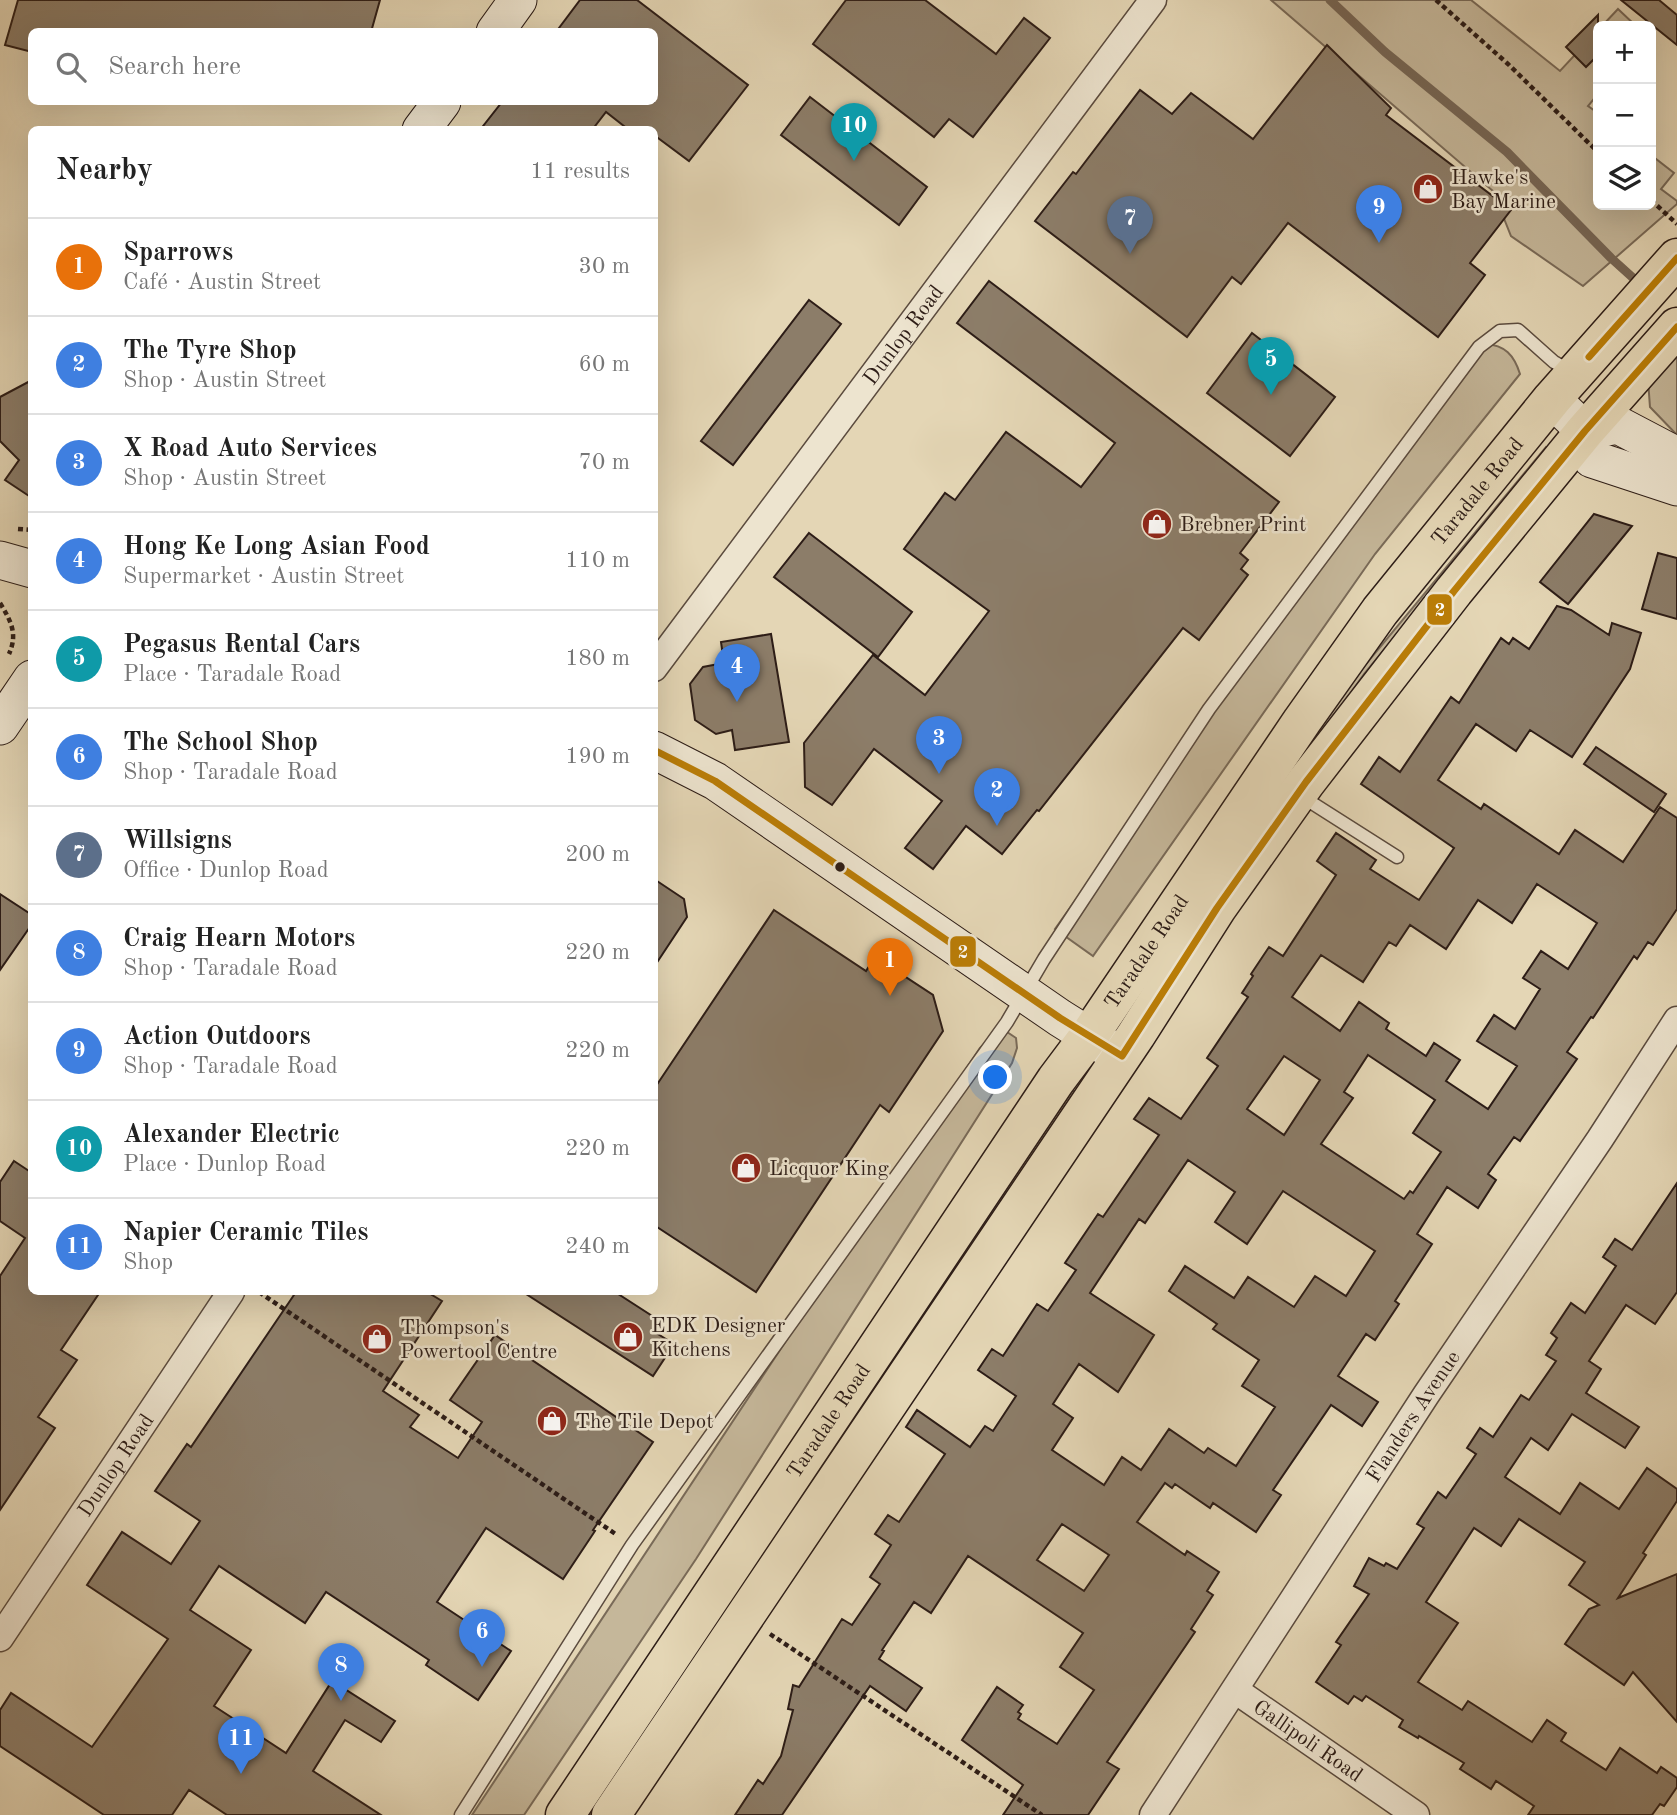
<!DOCTYPE html>
<meta charset="utf-8">
<style>
:root{--surface:#fff;--page:#f2f2f2;--text:#222;--muted:#767676;--line:#e0e0e0;--accent:#0b8043}
body{margin:0;font-family:"Old Standard TT",serif;background:var(--page);color:var(--text)}
.controls{position:absolute;right:21px;top:21px;display:grid;overflow:hidden;border-radius:10px;box-shadow:0 7px 28px #0002}
.controls button{width:63px;height:63px;display:grid;place-items:center;padding:0;border:0;border-bottom:2px solid var(--line);background:var(--surface);color:var(--text);font:35px sans-serif}
.you{position:absolute;left:996px;top:1078px;width:24px;height:24px;margin:-18px;border:5px solid #fff;border-radius:50%;background:#1a73e8;box-shadow:0 0 0 10px #1a73e833}
.badge{display:grid;place-items:center;width:46px;height:46px;border-radius:50%;background:var(--accent);color:#fff;font-size:23px;font-weight:700}
.pin{position:absolute;translate:-50% -58px;filter:drop-shadow(0 2px 4px #0008)}
.pin::after{content:'';position:absolute;top:37px;width:24px;height:21px;background:inherit;clip-path:polygon(0 0,100% 0,50% 100%)}
.list{margin:0;padding:0;list-style:none}
h2{display:flex;justify-content:space-between;align-items:center;height:91px;margin:0;padding:0 28px;font-size:30px}
h2 small{font-size:23px;font-weight:400;color:var(--muted)}
.list li{display:grid;grid-template-columns:46px 1fr auto;gap:21px;align-items:center;box-sizing:border-box;height:98px;padding:0 28px;border-top:2px solid var(--line)}
.list b{display:block;font-size:26px;white-space:nowrap}
.list p{margin:0;font-size:23px;white-space:nowrap;color:var(--muted)}
.list em{font-size:23px;font-style:normal;color:var(--muted)}
.icon{flex:none;width:38px;height:38px;fill:none;stroke:currentColor;stroke-width:2;stroke-linecap:round;stroke-linejoin:round}
.map{position:relative;flex:none;width:1677px;height:1815px;overflow:hidden}
.search{position:absolute;background:var(--surface);box-shadow:0 7px 28px #0002;left:28px;top:28px;width:630px;height:77px;display:flex;align-items:center;gap:18px;box-sizing:border-box;padding:0 24px;border-radius:10px;color:var(--muted);font-size:26px}
.panel{position:absolute;background:var(--surface);box-shadow:0 7px 28px #0002;left:28px;top:126px;width:630px;height:1169px;border-radius:10px}
.map>svg:first-child{display:block}
.green{fill:#c5b79a;stroke:#796a58;stroke-width:2}
.lines{fill:none;stroke-linecap:round;stroke-linejoin:round}
.stream{stroke:#766655;stroke-width:9}
.building{fill:#8c7d69;stroke:#2d1d17;stroke-width:2;fill-rule:evenodd}
.lane-casing{stroke:#5b4b3e;stroke-width:15}
.street-casing{stroke:#5b4b3e;stroke-width:29}
.secondary-casing{stroke:#2d1d17;stroke-width:39}
.highway-casing{stroke:#2d1d17;stroke-width:41}
.path{stroke:#2d1d17;stroke-width:4.5;stroke-dasharray:5 3.5;stroke-linecap:butt}
.lane{stroke:#ede4cf;stroke-width:12}
.street{stroke:#ede4cf;stroke-width:26}
.secondary{stroke:#ede4cf;stroke-width:37}
.highway{stroke:#e4d6b5;stroke-width:38}
.bus-1-casing{stroke:#ede4cf;stroke-width:12}
.bus-1{stroke:#ba7d07;stroke-width:7}
.bus-dot{fill:#2d1d17;stroke:#ede4cf;stroke-width:2.5}
.labels{text-anchor:middle;stroke-width:5;stroke-linejoin:round;paint-order:stroke}
.poi-label{font-size:21px;fill:#2d1d17;stroke:#ede4cf;text-anchor:start}
.street-label{font-size:21px;fill:#2d1d17;stroke:#ede4cf}
.line-badge{stroke:#ede4cf;stroke-width:2.5}
.badge-label{font-size:19px;text-anchor:middle;font-weight:bold;fill:#fff}
</style>
<div class="map">
<svg width="1677" height="1815" viewBox="0 0 1677 1815">
<rect width="100%" height="100%" fill="#e4d6b5"/>
<filter id="stains"><feTurbulence type="fractalNoise" baseFrequency=".00286" numOctaves="4"/><feColorMatrix values="0 0 0 0 .2 0 0 0 0 .09 0 0 0 0 .02 0 0 0 .5 -.17"/></filter>
<radialGradient id="worn" r=".72"><stop offset=".6" stop-color="#630" stop-opacity="0"/><stop offset="1" stop-color="#630" stop-opacity=".3"/></radialGradient>
<g class="green">
<polygon points="1271,0 1471,0 1560,71 1598,30 1598,94 1588,106 1598,113 1598,205 1651,205 1651,155 1674,173 1661,189 1677,201 1677,204 1583,286 1511,236 1493,191"/>
<polygon points="1618,9 1636,26 1602,26"/>
<path d="M 1485,344 C 1505,345 1514,355 1520,374 L 1375,554 L 1093,956 L 1055,929 L 1300,584 Z"/>
<polygon points="1677,346 1677,435 1650,407 1648,380"/>
<polygon points="1546,447 1549,449 1364,674 1144,989 1140,985 1361,670"/>
<polygon points="1000,1032 1007,1032 1016,1038 1017,1048 1012,1063 696,1559 524,1815 472,1815 980,1048 992,1036"/>
<polygon points="1072,1090 1077,1094 595,1815 588,1815"/>
</g>
<g class="lines">
<polyline class="stream" points="1330,0 1385,52 1507,152 1611,258 1642,286"/>
</g>
<g class="building">
<polygon points="18,0 380,0 371,32 32,32 32,52 5,45"/>
<polygon points="580,0 637,0 748,85 689,161 654,135 654,130 629,130 606,112 592,130 480,130 502,102 654,102 654,32 556,32"/>
<polygon points="846,0 925,0 996,54 1024,18 1050,38 973,137 949,119 934,137 813,44"/>
<polygon points="1621,0 1659,0 1677,15 1677,45"/>
<polygon points="1598,15 1598,55 1586,67 1566,47"/>
<polygon points="1327,45 1391,108 1386,115 1511,210 1470,263 1485,275 1438,337 1288,223 1241,284 1232,277 1187,337 1035,221 1073,172 1076,174 1140,90 1172,114 1191,93 1253,139"/>
<polygon points="810,97 927,187 899,225 781,135"/>
<polygon points="989,281 1279,502 1240,553 1248,560 1241,569 1248,575 1199,640 1183,628 1039,811 1037,810 1002,854 966,826 933,869 905,848 942,801 874,749 832,805 805,787 804,743 873,655 925,695 989,611 904,549 945,493 955,500 1006,432 1081,487 1115,443 957,323"/>
<polygon points="809,300 841,324 733,465 701,441"/>
<polygon points="1252,333 1335,397 1290,456 1207,393"/>
<polygon points="32,380 32,498 5,480 19,460 0,441 0,397"/>
<polygon points="1594,514 1632,526 1568,604 1540,582"/>
<polygon points="809,533 912,612 878,657 774,577"/>
<polygon points="1658,553 1677,558 1677,619 1642,609"/>
<path d="M 1557,606 L 1571,610 L 1609,635 L 1612,623 L 1641,633 L 1630,669 L 1572,757 L 1530,730 L 1516,751 L 1476,724 L 1438,780 L 1481,809 L 1484,804 L 1559,854 L 1575,830 L 1623,862 L 1660,807 L 1677,818 L 1677,909 L 1653,945 L 1648,942 L 1637,959 L 1634,956 L 1593,1018 L 1591,1017 L 1567,1052 L 1577,1059 L 1520,1141 L 1514,1137 L 1488,1174 L 1496,1180 L 1478,1208 L 1447,1187 L 1417,1234 L 1432,1244 L 1395,1301 L 1399,1304 L 1375,1340 L 1366,1334 L 1338,1376 L 1378,1402 L 1362,1426 L 1331,1405 L 1273,1490 L 1281,1495 L 1256,1532 L 1213,1503 L 1210,1508 L 1175,1484 L 1172,1488 L 1165,1483 L 1137,1522 L 1185,1555 L 1187,1551 L 1219,1572 L 1207,1591 L 1213,1595 L 1191,1629 L 1195,1632 L 1107,1762 L 1119,1769 L 1088,1815 L 1003,1815 L 1023,1785 L 962,1740 L 997,1687 L 1023,1705 L 1018,1712 L 1021,1714 L 1018,1719 L 1057,1744 L 1094,1690 L 1060,1667 L 1083,1633 L 968,1556 L 931,1613 L 914,1602 L 882,1650 L 884,1651 L 879,1659 L 922,1688 L 906,1711 L 870,1686 L 782,1815 L 735,1815 L 758,1780 L 763,1784 L 781,1756 L 793,1710 L 788,1709 L 793,1685 L 799,1687 L 842,1619 L 852,1625 L 880,1584 L 870,1577 L 891,1545 L 875,1534 L 888,1515 L 899,1522 L 945,1454 L 906,1427 L 917,1410 L 970,1447 L 985,1426 L 993,1431 L 1016,1396 L 978,1370 L 992,1349 L 1003,1356 L 1037,1304 L 1048,1311 L 1076,1270 L 1065,1263 L 1098,1214 L 1103,1217 L 1159,1135 L 1134,1119 L 1149,1098 L 1181,1119 L 1218,1066 L 1207,1058 L 1248,997 L 1242,993 L 1253,976 L 1251,974 L 1269,947 L 1283,956 L 1336,875 L 1317,861 L 1336,833 L 1376,860 L 1370,869 L 1419,900 L 1454,848 L 1361,784 L 1379,757 L 1400,772 L 1451,697 L 1459,703 L 1501,638 L 1509,644 L 1513,638 L 1529,649 ZM 1537,884 L 1597,923 L 1568,969 L 1541,951 L 1523,978 L 1540,989 L 1515,1029 L 1494,1015 L 1477,1041 L 1517,1066 L 1488,1109 L 1446,1081 L 1460,1060 L 1434,1043 L 1426,1056 L 1386,1029 L 1389,1023 L 1359,1002 L 1340,1031 L 1292,997 L 1321,955 L 1363,982 L 1389,942 L 1396,946 L 1410,925 L 1446,949 L 1478,900 L 1512,923 ZM 1368,1055 L 1435,1100 L 1413,1133 L 1441,1152 L 1413,1193 L 1410,1191 L 1404,1199 L 1321,1144 L 1353,1098 L 1344,1092 ZM 1284,1056 L 1320,1080 L 1284,1135 L 1247,1109 ZM 1188,1160 L 1235,1192 L 1215,1222 L 1247,1244 L 1283,1191 L 1375,1251 L 1346,1296 L 1315,1276 L 1294,1307 L 1248,1277 L 1234,1298 L 1185,1266 L 1169,1291 L 1217,1324 L 1213,1329 L 1259,1360 L 1242,1386 L 1275,1407 L 1236,1466 L 1208,1448 L 1204,1453 L 1169,1429 L 1141,1470 L 1122,1457 L 1104,1485 L 1052,1450 L 1073,1418 L 1053,1404 L 1079,1364 L 1118,1392 L 1154,1335 L 1090,1293 L 1139,1219 L 1145,1223 ZM 1062,1524 L 1109,1555 L 1084,1591 L 1037,1560 Z"/>
<polygon points="771,634 789,742 735,750 732,730 716,734 695,720 690,684 703,667 724,663 721,642"/>
<polygon points="1596,747 1666,794 1654,812 1584,764"/>
<polygon points="654,879 684,899 687,917 654,967"/>
<polygon points="0,894 32,915 32,924 0,970"/>
<polygon points="774,910 866,971 875,957 933,995 943,1031 889,1112 880,1105 756,1292 654,1225 654,1089"/>
<polygon points="14,1161 32,1173 32,1292 100,1292 61,1350 77,1360 38,1417 55,1428 0,1510 0,1276 25,1238 0,1221 0,1182"/>
<polygon points="1677,1183 1677,1292 1655,1324 1626,1305 1589,1361 1601,1369 1586,1393 1639,1427 1625,1448 1572,1414 1548,1450 1531,1438 1505,1477 1560,1514 1580,1483 1619,1509 1647,1468 1677,1489 1677,1501 1643,1553 1646,1555 1618,1598 1677,1574 1677,1722 1633,1672 1624,1685 1565,1644 1589,1609 1599,1605 1569,1585 1585,1562 1519,1519 1501,1546 1474,1528 1426,1602 1458,1623 1418,1682 1462,1710 1468,1701 1532,1742 1547,1720 1566,1733 1561,1741 1606,1770 1620,1748 1657,1773 1661,1767 1677,1778 1677,1787 1664,1806 1660,1804 1652,1815 1528,1815 1534,1806 1496,1781 1491,1789 1460,1769 1464,1763 1419,1736 1418,1738 1399,1727 1403,1720 1366,1696 1362,1701 1354,1696 1348,1704 1316,1682 1341,1645 1336,1642 1369,1594 1354,1586 1369,1558 1384,1566 1386,1563 1397,1569 1424,1528 1417,1524 1438,1492 1446,1498 1476,1454 1467,1448 1480,1428 1493,1437 1521,1395 1529,1400 1556,1361 1546,1355 1557,1338 1551,1333 1571,1303 1585,1313 1616,1266 1603,1257 1615,1239 1632,1250"/>
<polygon points="296,1292 427,1292 442,1301 383,1391 419,1415 410,1427 458,1458 482,1422 450,1400 495,1335 653,1442 593,1530 595,1531 563,1579 486,1528 437,1602 511,1651 478,1700 426,1665 429,1660 326,1592 305,1623 219,1566 190,1610 251,1650 214,1706 286,1753 332,1681 395,1721 381,1742 345,1720 313,1771 381,1815 227,1815 189,1790 172,1815 104,1815 0,1746 0,1710 11,1693 92,1747 168,1639 87,1585 122,1532 171,1564 200,1521 155,1491 187,1444 191,1447"/>
<polygon points="523,1292 615,1292 660,1321 653,1331 674,1344 653,1376"/>
</g>
<g class="lines">
<g class="lane-casing">
<g id="lane">
<polyline points="1301,796 1397,857"/>
<polyline points="461,1815 632,1545 1007,1022 1044,959 1209,709 1479,347 1500,331 1518,330 1554,362 1572,372"/>
</g>
</g>
<g class="street-casing">
<g id="street">
<path id="s1" d="M 654,668 L 1153,0"/>
<path id="s2" d="M 0,1638 L 231,1292"/>
<path id="s3" d="M 1235,1690 L 1416,1815"/>
<path id="s4" d="M 1153,1815 L 1426,1395 L 1600,1139 L 1677,1020"/>
</g>
</g>
<g class="secondary-casing">
<g id="secondary">
<polyline points="495,32 518,0"/>
<polyline points="421,130 442,102"/>
<polyline points="1552,399 1585,431 1592,459 1677,487"/>
<polyline points="1585,431 1618,425 1677,456"/>
<polyline points="0,560 32,569"/>
<polyline points="0,726 32,679"/>
<polyline points="654,750 715,781 1060,1018 1116,1053"/>
</g>
</g>
<g class="highway-casing">
<g id="highway">
<path id="s5" d="M 565,1815 L 1056,1080 L 1089,1036 L 1302,721 L 1380,611 L 1552,399 L 1677,258"/>
<polyline points="611,1815 1136,1035 1217,908 1306,782 1454,591 1585,431 1677,327"/>
</g>
</g>
<g class="path">
<polyline points="1436,0 1508,64 1598,152"/>
<polyline points="1651,200 1677,224"/>
<polyline points="18,529 32,530"/>
<path d="M 0,603 C 11,621 18,634 9,654"/>
<polyline points="259,1292 617,1535"/>
<polyline points="770,1634 1042,1815"/>
</g>
<use href="#lane" class="lane"/>
<use href="#street" class="street"/>
<use href="#secondary" class="secondary"/>
<use href="#highway" class="highway"/>
<g class="bus-1-casing">
<g id="bus-1">
<polyline points="1589,357 1677,258"/>
<polyline points="654,750 715,781 1060,1018 1122,1056 1217,908 1306,782 1454,591 1585,431 1677,327"/>
</g>
</g>
<use href="#bus-1" class="bus-1"/>
</g>
<defs>
<g id="shop-disc" transform="scale(1.575)"><circle r="9.5" fill="#8f2418" stroke="#ede4cf"/><path d="M-5-2.5h2.3a2.7 3.5 0 0 1 5.4 0H5L5.5 6h-11ZM-1.5-2.5h3a1.5 2.3 0 0 0-3 0Z" fill="#fff"/></g>
</defs>
<g fill-rule="evenodd">
<use href="#shop-disc" x="1428" y="189"/>
<use href="#shop-disc" x="1157" y="524"/>
<use href="#shop-disc" x="746" y="1168"/>
<use href="#shop-disc" x="628" y="1337"/>
<use href="#shop-disc" x="377" y="1339"/>
<use href="#shop-disc" x="552" y="1421"/>
</g>
<circle class="bus-dot" cx="840" cy="867" r="6"/>
<g class="labels">
<g class="poi-label">
<text x="1451" y="184">Hawke's<tspan x="1451" dy="24">Bay Marine</tspan></text>
<text x="1180" y="531">Brebner Print</text>
<text x="769" y="1175">Licquor King</text>
<text x="651" y="1332">EDK Designer<tspan x="651" dy="24">Kitchens</tspan></text>
<text x="400" y="1334">Thompson's<tspan x="400" dy="24">Powertool Centre</tspan></text>
<text x="575" y="1428">The Tile Depot</text>
</g>
<g class="street-label">
<text dy="7" stroke="none"><textPath href="#s1" startOffset="416">Dunlop Road</textPath></text>
<text dy="7" stroke="none"><textPath href="#s5" startOffset="1608">Taradale Road</textPath></text>
<text dy="7" stroke="none"><textPath href="#s5" startOffset="1041">Taradale Road</textPath></text>
<text dy="7" stroke="none"><textPath href="#s4" startOffset="476">Flanders Avenue</textPath></text>
<text dy="7" stroke="none"><textPath href="#s5" startOffset="474">Taradale Road</textPath></text>
<text dy="7" stroke="none"><textPath href="#s2" startOffset="208">Dunlop Road</textPath></text>
<text dy="7" stroke="none"><textPath href="#s3" startOffset="89">Gallipoli Road</textPath></text>
</g>
</g>
<g class="line-badge">
<rect x="1426" y="593" width="27" height="33" rx="7" fill="#ba7d07"/>
<rect x="949" y="935" width="28" height="33" rx="7" fill="#ba7d07"/>
</g>
<g class="badge-label">
<text x="1440" y="616">2</text>
<text x="963" y="958">2</text>
</g>
<rect width="100%" height="100%" filter="url(#stains)"/>
<rect width="100%" height="100%" fill="url(#worn)"/>
</svg>
<div class="controls">
<button>+</button>
<button>−</button>
<button><svg class="icon" aria-label="layers" viewBox="0 0 24 24"><path d="M12 4l9 5-9 5-9-5zM3 14l9 5 9-5"/></svg></button>
</div>
<div class="you"></div>
<div class="pin badge" style="left:890px;top:996px;background:#e8710a">1</div>
<div class="pin badge" style="left:997px;top:826px;background:#3f7fe0">2</div>
<div class="pin badge" style="left:939px;top:774px;background:#3f7fe0">3</div>
<div class="pin badge" style="left:737px;top:702px;background:#3f7fe0">4</div>
<div class="pin badge" style="left:1271px;top:395px;background:#0f9aa8">5</div>
<div class="pin badge" style="left:482px;top:1667px;background:#3f7fe0">6</div>
<div class="pin badge" style="left:1130px;top:254px;background:#5c6f8a">7</div>
<div class="pin badge" style="left:341px;top:1701px;background:#3f7fe0">8</div>
<div class="pin badge" style="left:1379px;top:243px;background:#3f7fe0">9</div>
<div class="pin badge" style="left:854px;top:161px;background:#0f9aa8">10</div>
<div class="pin badge" style="left:241px;top:1774px;background:#3f7fe0">11</div>
<div class="search"><svg class="icon" aria-label="search" viewBox="0 0 24 24"><circle cx="10" cy="10" r="6"/><path d="M15 15l6 6"/></svg>Search here</div>
<section class="panel">
<h2>Nearby<small>11 results</small></h2>
<ul class="list">
<li><span class="badge" style="background:#e8710a">1</span><div><b>Sparrows</b><p>Café · Austin Street</p></div><em>30 m</em></li>
<li><span class="badge" style="background:#3f7fe0">2</span><div><b>The Tyre Shop</b><p>Shop · Austin Street</p></div><em>60 m</em></li>
<li><span class="badge" style="background:#3f7fe0">3</span><div><b>X Road Auto Services</b><p>Shop · Austin Street</p></div><em>70 m</em></li>
<li><span class="badge" style="background:#3f7fe0">4</span><div><b>Hong Ke Long Asian Food</b><p>Supermarket · Austin Street</p></div><em>110 m</em></li>
<li><span class="badge" style="background:#0f9aa8">5</span><div><b>Pegasus Rental Cars</b><p>Place · Taradale Road</p></div><em>180 m</em></li>
<li><span class="badge" style="background:#3f7fe0">6</span><div><b>The School Shop</b><p>Shop · Taradale Road</p></div><em>190 m</em></li>
<li><span class="badge" style="background:#5c6f8a">7</span><div><b>Willsigns</b><p>Office · Dunlop Road</p></div><em>200 m</em></li>
<li><span class="badge" style="background:#3f7fe0">8</span><div><b>Craig Hearn Motors</b><p>Shop · Taradale Road</p></div><em>220 m</em></li>
<li><span class="badge" style="background:#3f7fe0">9</span><div><b>Action Outdoors</b><p>Shop · Taradale Road</p></div><em>220 m</em></li>
<li><span class="badge" style="background:#0f9aa8">10</span><div><b>Alexander Electric</b><p>Place · Dunlop Road</p></div><em>220 m</em></li>
<li><span class="badge" style="background:#3f7fe0">11</span><div><b>Napier Ceramic Tiles</b><p>Shop</p></div><em>240 m</em></li>
</ul>
</section>
</div>
